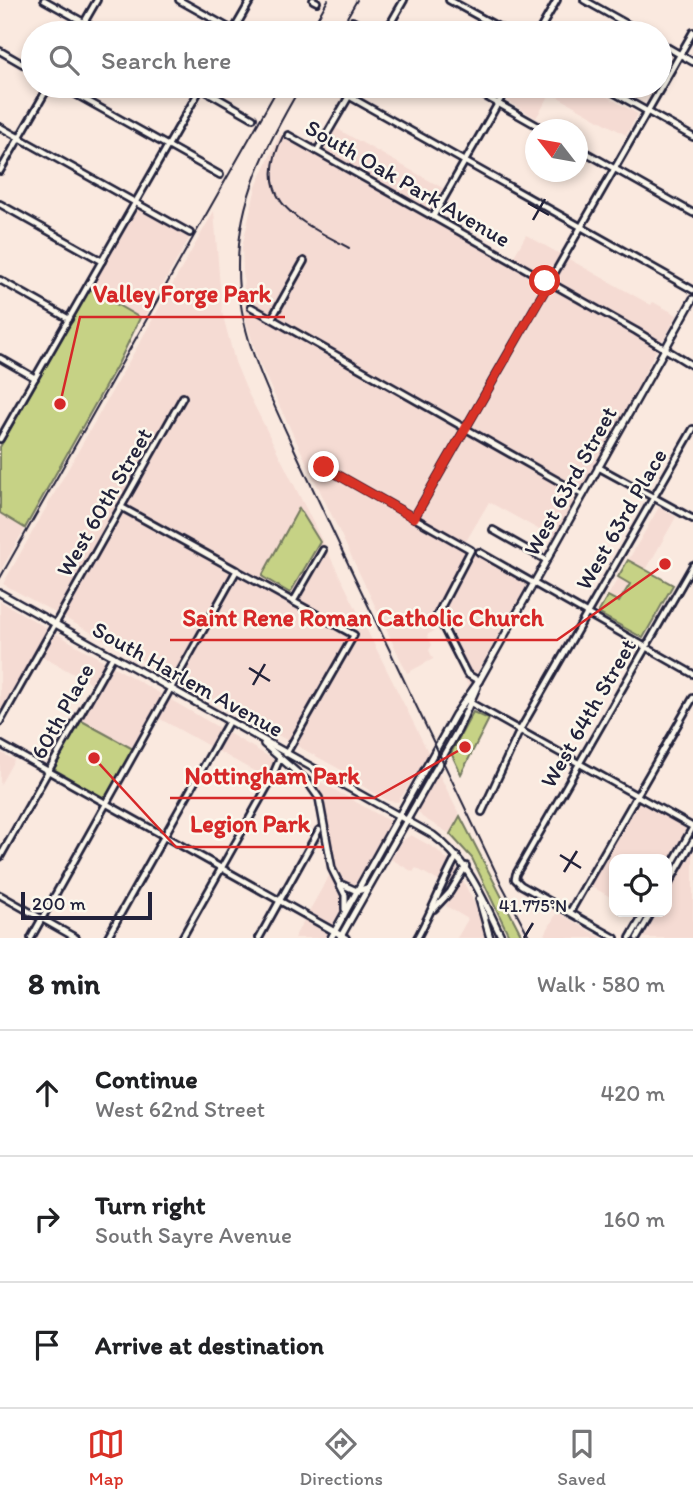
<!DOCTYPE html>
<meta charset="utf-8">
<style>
:root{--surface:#fff;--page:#f2f2f2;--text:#202124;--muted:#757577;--line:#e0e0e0;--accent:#d93025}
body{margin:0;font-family:Itim,sans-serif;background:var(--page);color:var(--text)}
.controls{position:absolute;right:21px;bottom:21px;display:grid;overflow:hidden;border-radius:14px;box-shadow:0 4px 10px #0003}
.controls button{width:63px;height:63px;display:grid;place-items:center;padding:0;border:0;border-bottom:2px solid var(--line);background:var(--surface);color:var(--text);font:35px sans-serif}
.compass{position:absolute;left:525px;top:119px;width:63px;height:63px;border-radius:50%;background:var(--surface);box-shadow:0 4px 10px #0003;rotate:301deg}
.scale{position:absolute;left:21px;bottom:18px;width:131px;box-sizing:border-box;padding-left:7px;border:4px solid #22223b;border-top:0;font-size:19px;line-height:24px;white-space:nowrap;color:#22223b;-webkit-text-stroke:5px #fbf7ec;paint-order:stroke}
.stop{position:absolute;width:21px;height:21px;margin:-16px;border:5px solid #d93025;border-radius:50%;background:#fff}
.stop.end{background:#d93025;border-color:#fff;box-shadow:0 2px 7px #0008}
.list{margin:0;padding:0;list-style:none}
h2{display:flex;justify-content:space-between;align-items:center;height:91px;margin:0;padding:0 28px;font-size:30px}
h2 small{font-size:23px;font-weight:400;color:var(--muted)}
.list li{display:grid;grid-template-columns:46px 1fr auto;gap:21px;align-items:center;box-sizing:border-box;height:126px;padding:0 28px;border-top:2px solid var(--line)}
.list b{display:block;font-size:26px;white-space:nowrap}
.list p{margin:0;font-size:23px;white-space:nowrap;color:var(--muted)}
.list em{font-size:23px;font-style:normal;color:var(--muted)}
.icon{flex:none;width:38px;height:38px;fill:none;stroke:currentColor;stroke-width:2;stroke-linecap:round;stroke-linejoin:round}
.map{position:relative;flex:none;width:693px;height:938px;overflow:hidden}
.search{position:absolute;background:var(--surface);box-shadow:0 4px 10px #0003;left:21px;right:21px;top:21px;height:77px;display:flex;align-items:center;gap:18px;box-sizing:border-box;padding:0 24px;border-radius:38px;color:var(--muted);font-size:26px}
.sheet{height:469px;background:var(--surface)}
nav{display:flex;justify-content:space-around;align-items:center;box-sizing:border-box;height:98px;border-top:2px solid var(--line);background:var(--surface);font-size:19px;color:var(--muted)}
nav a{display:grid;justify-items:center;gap:4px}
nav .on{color:var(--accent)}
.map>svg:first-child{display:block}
.built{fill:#f5dbd3}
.green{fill:#c6d285;stroke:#747a60;stroke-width:2}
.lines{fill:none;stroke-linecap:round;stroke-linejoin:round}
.minor-casing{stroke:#22223b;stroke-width:10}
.major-casing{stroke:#22223b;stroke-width:10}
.minor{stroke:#fbf7ec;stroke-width:4.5}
.major{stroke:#fbf7ec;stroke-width:5}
.rail{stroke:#22223b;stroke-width:2}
.route{stroke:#d93025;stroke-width:9}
.ticks{fill:none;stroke:#22223b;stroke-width:2.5}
.labels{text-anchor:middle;stroke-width:5;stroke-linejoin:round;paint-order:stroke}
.street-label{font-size:23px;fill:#22223b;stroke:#fbf7ec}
.ticks-label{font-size:18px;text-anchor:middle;fill:#22223b;stroke:#fbf7ec;stroke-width:5;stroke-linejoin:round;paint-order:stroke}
.leader{fill:none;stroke:#d62828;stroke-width:2.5}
.callout-dot{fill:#d62828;stroke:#fbf7ec;stroke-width:2.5}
.callout-label{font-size:24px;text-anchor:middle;font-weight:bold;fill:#d62828;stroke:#fbf7ec;stroke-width:5;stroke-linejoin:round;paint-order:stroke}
</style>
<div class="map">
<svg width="693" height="938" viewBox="0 0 693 938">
<rect width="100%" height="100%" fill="#fae9df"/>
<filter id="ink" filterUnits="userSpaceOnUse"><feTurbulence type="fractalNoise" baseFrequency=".0143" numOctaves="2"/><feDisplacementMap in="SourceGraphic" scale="14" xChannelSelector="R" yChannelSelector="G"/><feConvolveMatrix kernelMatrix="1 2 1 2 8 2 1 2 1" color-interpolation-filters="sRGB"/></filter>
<g filter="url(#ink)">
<g class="built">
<polygon points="515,86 588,86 638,114 626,135 551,93 536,118 507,101"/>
<polygon points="332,126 448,191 434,214 319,150"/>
<polygon points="280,134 657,348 635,393 554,538 489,502 465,543 530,580 469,687 439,628 427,635 432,645 429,650 433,659 407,673 259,363 245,318 242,247 256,187"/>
<polygon points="138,205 191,235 143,320 90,289"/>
<polygon points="214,211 222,312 235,362 247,391 429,754 398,802 388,801 342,774 343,771 3,584"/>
<polygon points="526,235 651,305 653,302 677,315 664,339 660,341 513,258"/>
<polygon points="659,507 676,517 646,570 673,585 643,638 598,613"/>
<polygon points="0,513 25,528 0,572"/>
<polygon points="0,601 280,763 270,780 153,715 133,749 80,720 98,687 37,654 0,720"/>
<polygon points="0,752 14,760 0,785"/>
<polygon points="438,772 460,816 450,834 422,817 418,811 421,801"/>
<polygon points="305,773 391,822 352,889 345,885 337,873 322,800"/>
<polygon points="637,799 690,829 667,869 667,859 614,859 614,899 589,885"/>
<polygon points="411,835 436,849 457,869 492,938 457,938 468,919 446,906 454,890 416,868 413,872 391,859 402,841"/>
<polygon points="693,850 693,938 643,938 658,912 667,912 667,896"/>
<polygon points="330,874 343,893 344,904 326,938 294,938"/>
<polygon points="557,912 602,938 543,938"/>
</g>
<g class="green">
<polygon points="90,289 140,318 119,362 25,528 0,513 0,447"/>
<polygon points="299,508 320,542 290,593 263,577 263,574"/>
<polygon points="628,560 673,585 643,638 598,613 608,596 619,602 630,584 618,577"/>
<polygon points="473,712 489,719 461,774 451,753"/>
<polygon points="80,720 133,749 105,799 54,769"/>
<polygon points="460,816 523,938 510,938 472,858 450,834"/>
</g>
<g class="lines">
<g class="minor-casing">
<g id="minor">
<polyline points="44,0 103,33"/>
<polyline points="179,0 238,33"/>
<polyline points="313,0 317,2"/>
<polyline points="449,0 509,33"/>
<polyline points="584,0 643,33"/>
<polyline points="352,21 374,33"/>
<polyline points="78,33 97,0"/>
<polyline points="232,33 251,0"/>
<polyline points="385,33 404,0"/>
<polyline points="538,33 557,0"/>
<polyline points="660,43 693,62"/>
<polyline points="0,51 33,70"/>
<polyline points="61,86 220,175"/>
<polyline points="197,86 253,118"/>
<polyline points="331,86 693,290"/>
<polyline points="467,86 545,130"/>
<polyline points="602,86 693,137"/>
<polyline points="0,127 190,233"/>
<polyline points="288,135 636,331 693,366"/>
<polyline points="578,148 693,213"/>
<polyline points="317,151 355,86"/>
<polyline points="0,171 49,86"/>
<polyline points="0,204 102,261"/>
<polyline points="433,217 508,86"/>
<polyline points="0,280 69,319"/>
<polyline points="251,307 583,495"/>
<polyline points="272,318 304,261"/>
<polyline points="0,358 35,378"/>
<polyline points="0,439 202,86"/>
<polyline points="324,467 471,550 437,615 467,674 479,681"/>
<polyline points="598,467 693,519"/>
<polyline points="121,507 354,635 286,754"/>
<polyline points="414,518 693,32"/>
<polyline points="493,530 546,560"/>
<polyline points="479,552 693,674"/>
<polyline points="293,602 323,550"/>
<polyline points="469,702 693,827"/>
<polyline points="0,722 183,397"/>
<polyline points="0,744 346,938"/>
<polyline points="482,812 520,730 693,429"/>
<polyline points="0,857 113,656"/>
<polyline points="667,873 693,827"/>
<polyline points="667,887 693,841"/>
<polyline points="0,895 76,938"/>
<polyline points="434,909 450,892 466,866"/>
<polyline points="570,912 693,698"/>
<polyline points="31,938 237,570"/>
<polyline points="107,938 229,721"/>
<polyline points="182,938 270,782 280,758"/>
<polyline points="259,938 319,830"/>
<path d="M 417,938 C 432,911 442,883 457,856"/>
<polyline points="615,938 521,885 515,879 516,874 693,565"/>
<polyline points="630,938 645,912"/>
<polyline points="637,938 652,912"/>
</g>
</g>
<g class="major-casing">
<g id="major">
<path d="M 0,593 L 433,835 C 469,861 483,900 502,938"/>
<polyline points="264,744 307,781 319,798 332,869 345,895 345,909"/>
<polyline points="341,884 357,891 367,888"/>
<polyline points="479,899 490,938"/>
<polyline points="331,938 455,715 479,681 693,299"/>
<polyline points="340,938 458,730 477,687"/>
</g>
</g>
<use href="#minor" class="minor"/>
<use href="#major" class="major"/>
<g class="rail">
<polyline points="309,33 328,0"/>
<polyline points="338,33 357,0"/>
<path d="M 301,86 C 267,144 237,200 238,269 C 238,331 264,384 290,440 C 308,478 326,516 344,555 C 397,665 449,775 502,885 L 530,938"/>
<path d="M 283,136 C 250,202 300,221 349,248"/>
<polyline points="0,578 279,86"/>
</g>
</g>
</g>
<g class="lines" filter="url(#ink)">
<polyline class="route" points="324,467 414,518 549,283 545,281"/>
</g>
<path class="ticks" d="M 528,203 L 549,215M 533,220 L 545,199M 249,668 L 270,681M 253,685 L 265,664M 560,855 L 581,868M 564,872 L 577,851M 524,938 L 533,923"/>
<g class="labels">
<g class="street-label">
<text transform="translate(408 183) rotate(30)" y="8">South Oak Park Avenue</text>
<text transform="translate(570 481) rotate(-61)" y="8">West 63rd Street</text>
<text transform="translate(104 502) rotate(-60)" y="8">West 60th Street</text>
<text transform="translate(621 519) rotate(-60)" y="8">West 63rd Place</text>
<text transform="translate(188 679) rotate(29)" y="8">South Harlem Avenue</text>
<text transform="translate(62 711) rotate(-61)" y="8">60th Place</text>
<text transform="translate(588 713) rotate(-60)" y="8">West 64th Street</text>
</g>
</g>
<g class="ticks-label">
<text x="533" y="912">41.775°N</text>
</g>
<path class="leader" d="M60 404L80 317H285M665 564L557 640H170M465 747L374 798H170M94 758L176 847H324"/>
<g class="callout-dot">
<circle cx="60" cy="404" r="7"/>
<circle cx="665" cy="564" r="7"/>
<circle cx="465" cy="747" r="7"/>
<circle cx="94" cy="758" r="7"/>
</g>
<g class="callout-label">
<text x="182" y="302">Valley Forge Park</text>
<text x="363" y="626">Saint Rene Roman Catholic Church</text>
<text x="272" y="784">Nottingham Park</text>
<text x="250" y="832">Legion Park</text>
</g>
</svg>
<div class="controls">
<button><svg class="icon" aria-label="locate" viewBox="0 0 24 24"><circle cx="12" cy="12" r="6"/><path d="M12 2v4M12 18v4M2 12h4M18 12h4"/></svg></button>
</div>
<svg class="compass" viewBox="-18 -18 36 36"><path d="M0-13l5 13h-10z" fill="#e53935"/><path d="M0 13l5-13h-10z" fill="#757577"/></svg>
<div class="scale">200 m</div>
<div class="stop" style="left:545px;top:281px"></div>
<div class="stop end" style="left:324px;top:467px"></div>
<div class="search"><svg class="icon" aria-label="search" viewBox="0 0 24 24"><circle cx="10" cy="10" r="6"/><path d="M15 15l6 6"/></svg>Search here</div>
</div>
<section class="sheet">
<h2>8 min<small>Walk · 580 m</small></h2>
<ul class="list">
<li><svg class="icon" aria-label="ahead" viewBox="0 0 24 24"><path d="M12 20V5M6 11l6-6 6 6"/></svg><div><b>Continue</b><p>West 62nd Street</p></div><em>420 m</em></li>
<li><svg class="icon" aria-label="right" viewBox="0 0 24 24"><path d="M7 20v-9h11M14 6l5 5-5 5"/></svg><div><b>Turn right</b><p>South Sayre Avenue</p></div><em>160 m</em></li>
<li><svg class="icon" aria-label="arrive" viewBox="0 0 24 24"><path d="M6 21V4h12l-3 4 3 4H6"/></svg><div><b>Arrive at destination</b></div></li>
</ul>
</section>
<nav>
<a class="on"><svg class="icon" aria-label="map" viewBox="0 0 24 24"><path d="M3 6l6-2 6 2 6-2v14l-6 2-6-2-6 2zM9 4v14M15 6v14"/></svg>Map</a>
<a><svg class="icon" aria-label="directions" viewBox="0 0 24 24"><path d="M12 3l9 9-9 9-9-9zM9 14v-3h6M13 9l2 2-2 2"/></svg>Directions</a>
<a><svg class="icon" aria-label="saved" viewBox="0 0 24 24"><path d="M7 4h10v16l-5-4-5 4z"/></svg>Saved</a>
</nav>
